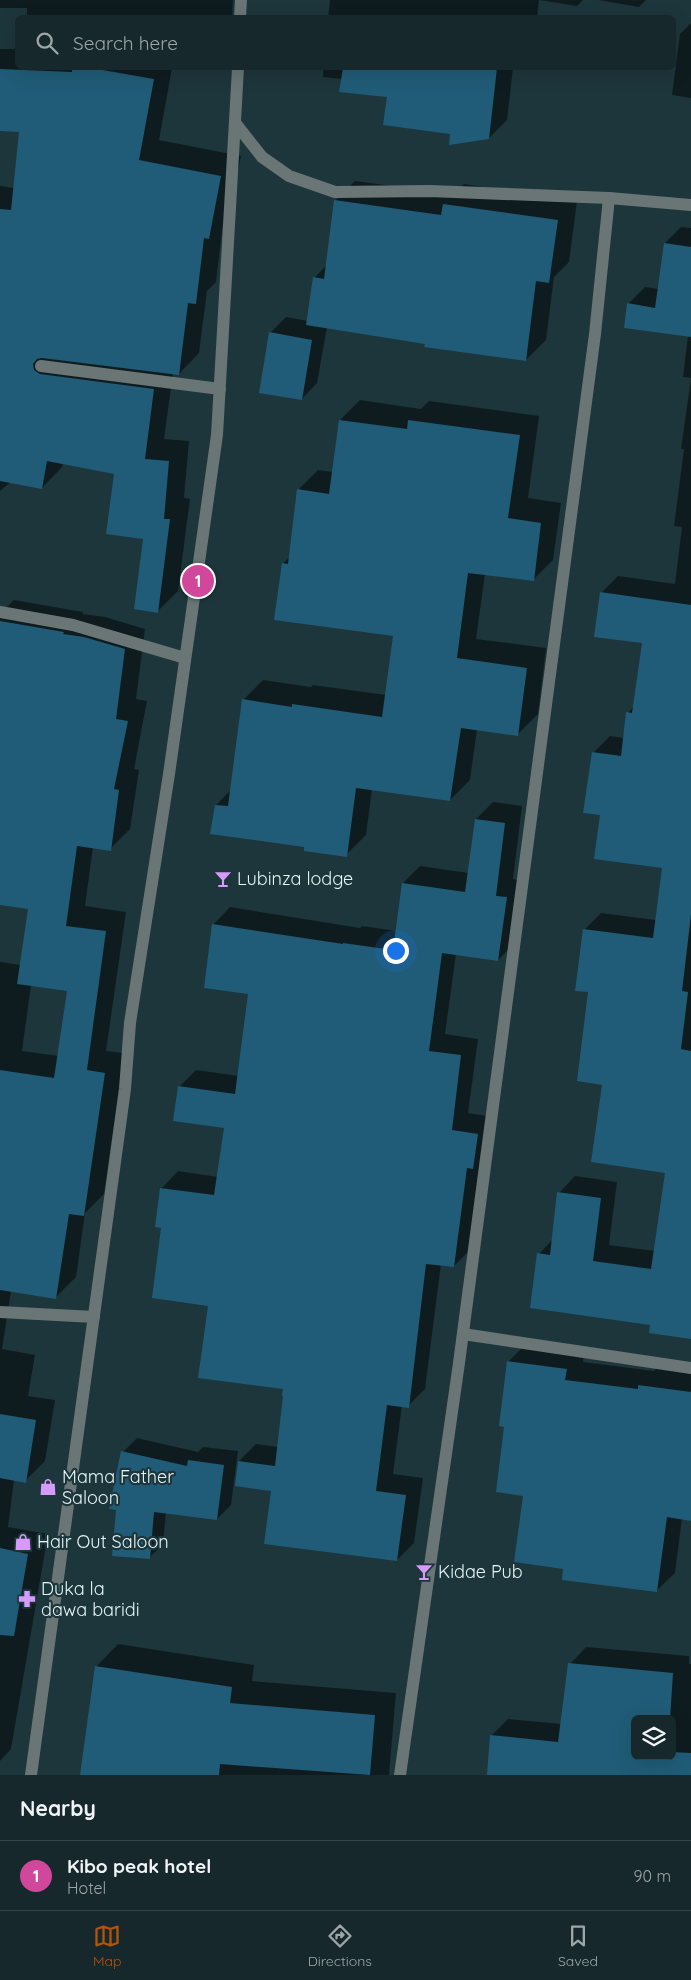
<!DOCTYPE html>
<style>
:root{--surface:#16282c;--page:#1f3034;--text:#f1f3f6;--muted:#9ea6a9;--line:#354448;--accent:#b45309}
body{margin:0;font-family:Quicksand,sans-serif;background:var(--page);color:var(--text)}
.controls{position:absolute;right:15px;bottom:15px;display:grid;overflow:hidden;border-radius:8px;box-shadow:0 5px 20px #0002}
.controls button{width:45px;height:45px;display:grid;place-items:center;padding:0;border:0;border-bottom:1px solid var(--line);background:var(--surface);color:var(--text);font:25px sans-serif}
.you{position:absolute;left:395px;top:950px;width:18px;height:18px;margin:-12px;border:4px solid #fff;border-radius:50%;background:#1a73e8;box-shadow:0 0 0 8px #1a73e833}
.badge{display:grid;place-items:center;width:32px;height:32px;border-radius:50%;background:var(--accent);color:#fff;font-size:16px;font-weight:700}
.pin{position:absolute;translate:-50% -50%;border:2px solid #fff;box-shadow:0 1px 5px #0006}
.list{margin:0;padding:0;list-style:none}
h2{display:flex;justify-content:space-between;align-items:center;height:65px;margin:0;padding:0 20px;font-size:21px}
h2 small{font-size:16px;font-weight:400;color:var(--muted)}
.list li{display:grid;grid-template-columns:32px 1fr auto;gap:15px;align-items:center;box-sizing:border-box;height:70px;padding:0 20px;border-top:1px solid var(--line)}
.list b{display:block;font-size:19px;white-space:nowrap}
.list p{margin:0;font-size:16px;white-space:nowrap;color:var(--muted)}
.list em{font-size:16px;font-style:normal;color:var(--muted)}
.icon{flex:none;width:28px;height:28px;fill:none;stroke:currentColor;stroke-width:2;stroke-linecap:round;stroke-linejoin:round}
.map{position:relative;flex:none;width:691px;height:1775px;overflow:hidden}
.search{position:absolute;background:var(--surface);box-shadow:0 5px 20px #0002;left:15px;right:15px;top:15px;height:55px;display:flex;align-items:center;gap:12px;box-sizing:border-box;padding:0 18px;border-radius:8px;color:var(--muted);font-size:19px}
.sheet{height:135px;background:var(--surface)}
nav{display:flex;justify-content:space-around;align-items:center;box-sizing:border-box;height:70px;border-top:1px solid var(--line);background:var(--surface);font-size:14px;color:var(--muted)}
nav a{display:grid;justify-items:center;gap:2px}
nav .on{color:var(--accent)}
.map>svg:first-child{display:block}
.shadow{fill:#0007;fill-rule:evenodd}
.building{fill:#205c77}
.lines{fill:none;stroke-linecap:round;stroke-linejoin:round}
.minor{stroke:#6a7575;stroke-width:12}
.labels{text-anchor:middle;stroke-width:4.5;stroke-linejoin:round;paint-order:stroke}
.poi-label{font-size:18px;fill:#e5f4f7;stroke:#1d363b;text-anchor:start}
</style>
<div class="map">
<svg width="691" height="1775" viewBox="0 0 691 1775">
<rect width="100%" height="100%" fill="#1d363b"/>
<g class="shadow">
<polygon points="0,0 233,0 232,18 27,18 27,8 0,8"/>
<polygon points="330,0 583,0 577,6 539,0 537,18 328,18"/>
<polygon points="598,0 646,0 639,7"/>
<polygon points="691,23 691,98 672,95 680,34"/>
<polygon points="0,49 18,49 18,68 172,68 159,140 241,156 229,217 223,223 216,282 207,291 199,353 179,374 173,373 164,439 189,441 184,498 190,499 178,591 158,611 144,538 115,473 63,463 62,467 42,488 11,482 0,491 0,186 14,188 21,130 0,130"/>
<polygon points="323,68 513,68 507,120 489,138 452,133 389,96 342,79 323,77"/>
<polygon points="355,181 454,194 464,184 577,201 569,262 554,277 546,340 526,360 327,327 317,383 302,399 270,333 286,317 308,321 314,278 327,265 335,201"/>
<polygon points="681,227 691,228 691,1337 652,1324 539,1254 553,1239 559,1193 575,1176 617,1182 609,1245 655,1251 666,1172 603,1084 590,991 584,930 601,913 656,920 663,867 601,814 593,753 610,736 624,738 628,713 634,706 643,642 601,593 618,576 675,584 682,527 674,526 684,449 681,449 691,378 683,377 688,336 628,304 645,287 659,289 665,243"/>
<polygon points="360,400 421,409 429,401 539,416 528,498 561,503 553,560 533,580 485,574 476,639 546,648 538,714 518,734 477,729 470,780 450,800 372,789 366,835 346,855 305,846 216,805 231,790 243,700 263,680 311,687 313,685 386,695 394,635 283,563 290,557 298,490 318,470 333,472 340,420"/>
<path d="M 14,600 L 83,612 L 83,614 L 105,617 L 145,629 L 136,699 L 147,701 L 134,769 L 139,770 L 130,829 L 110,849 L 93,847 L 85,906 L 126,912 L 106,1051 L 124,1053 L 104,1194 L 85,1213 L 76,1277 L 56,1297 L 11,1291 L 2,1349 L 35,1355 L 28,1396 L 55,1400 L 45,1461 L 25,1481 L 14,1480 L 8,1527 L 48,1534 L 11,1749 L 0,1761 L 0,962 L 21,965 L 29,908 L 0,904 L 0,614 ZM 31,985 L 68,990 L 59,1056 L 22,1051 Z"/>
<polygon points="493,802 522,806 513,879 523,881 515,943 498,960 456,954 445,1034 478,1039 468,1113 494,1117 471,1249 454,1266 441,1264 425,1389 408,1406 402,1405 393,1474 423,1478 414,1543 397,1560 272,1490 239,1461 256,1444 278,1447 285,1395 284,1388 209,1305 162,1227 161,1189 178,1171 218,1177 225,1127 179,1087 196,1070 239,1076 249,993 213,925 230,907 360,928 362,926 397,931 403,883 420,866 469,873 476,819"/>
<polygon points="527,1343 584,1350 583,1362 654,1371 658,1367 691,1371 691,1519 682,1518 675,1573 656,1591 565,1568 524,1495 506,1425 509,1361"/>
<polygon points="137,1438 198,1452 203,1447 238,1451 231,1505 217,1519 166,1512 163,1544 149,1558 123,1452"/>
<polygon points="118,1644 254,1665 252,1681 396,1693 389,1775 81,1775 96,1667"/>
<path d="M 586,1647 L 689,1656 L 689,1664 L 691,1664 L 691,1775 L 488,1775 L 491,1736 L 508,1719 L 562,1724 L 570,1664 ZM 635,1719 L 672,1719 L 672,1756 L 635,1756 Z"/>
</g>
<g class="building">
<polygon points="72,68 91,68 154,79 139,160 221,176 209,239 204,238 196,304 188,303 179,375 42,358 37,359 33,364 34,370 40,374 154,389 145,459 169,461 164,519 170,519 158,613 134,609 143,539 106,534 114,474 47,461 42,489 0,481 0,209 11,210 19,132 0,131 0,69 72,72"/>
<polygon points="343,68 497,68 489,139 449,145 450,134 383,125 387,97 339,92"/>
<polygon points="334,200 441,215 443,204 558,220 549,283 536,281 526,361 424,347 425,344 306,325 313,277 324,279"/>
<polygon points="664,243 691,247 691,337 624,328 627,303 655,308"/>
<polygon points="269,332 312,340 302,400 259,393"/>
<polygon points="339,420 407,429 408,420 520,435 508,518 541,523 534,581 468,573 457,658 527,668 518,736 461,728 450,801 356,788 347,857 304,851 304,847 210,834 215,805 228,806 242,699 292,707 292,704 382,717 393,636 274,620 282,563 288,564 297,489 329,494"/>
<polygon points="600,592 691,605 691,915 682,991 688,992 681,1049 691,1051 691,1339 649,1333 650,1325 530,1308 537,1253 550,1255 557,1192 601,1198 593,1261 651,1269 665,1173 591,1162 602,1085 577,1081 588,992 575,991 583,929 653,938 662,868 594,859 600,815 583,813 592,752 621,756 626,712 632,713 642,643 594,637"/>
<polygon points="0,621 64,632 63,634 84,637 125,649 116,719 128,721 114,789 119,790 111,851 77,846 66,926 106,931 87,1070 105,1073 84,1216 69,1214 56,1299 0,1290 0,1070 54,1078 67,991 17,984 28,909 0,905"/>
<polygon points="475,819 505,823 496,896 507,897 498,961 442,953 429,1051 461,1055 452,1130 478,1134 473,1169 467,1168 454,1267 426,1264 409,1408 387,1405 376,1491 406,1495 397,1561 264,1544 271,1491 235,1486 238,1461 275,1466 283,1396 282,1396 283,1389 198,1378 208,1306 152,1298 161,1228 155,1227 160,1188 214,1195 224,1128 173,1121 178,1086 235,1094 248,994 204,988 212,924 343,944 343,943 393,950 402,883 465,892"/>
<polygon points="507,1361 567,1369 565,1380 638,1389 638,1385 691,1392 691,1521 667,1517 657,1592 562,1580 563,1569 514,1562 523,1496 496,1492 504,1427 499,1426"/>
<polygon points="0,1414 36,1420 26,1483 0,1478"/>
<polygon points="121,1451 187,1466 188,1460 224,1465 217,1520 154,1512 150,1559 112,1556 116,1510 109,1509"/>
<polygon points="0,1548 28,1554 14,1636 0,1635"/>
<polygon points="568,1663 673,1673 670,1719 635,1719 635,1756 672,1756 672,1752 691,1753 691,1775 487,1775 490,1735 558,1742"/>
<polygon points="95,1666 232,1687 230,1703 375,1715 370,1775 220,1764 219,1775 80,1775"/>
</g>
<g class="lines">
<g class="minor">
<polyline points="240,18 241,0"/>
<polyline points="236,124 262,157 289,176 335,192 430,191 609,198 691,205"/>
<polyline points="41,366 220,389"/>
<polyline points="0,612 73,625 185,658"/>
<polyline points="0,1312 94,1317"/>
<polyline points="463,1334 691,1368"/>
<polyline points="31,1775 125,1089 130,1023 169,774 217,435 238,68"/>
<polyline points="400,1775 459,1363 595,334 609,198"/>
</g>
</g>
<defs>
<g id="bar-bare" transform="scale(1.35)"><path d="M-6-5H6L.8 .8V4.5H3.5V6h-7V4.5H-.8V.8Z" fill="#d59bfa" stroke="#1d363b" stroke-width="2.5" paint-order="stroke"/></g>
<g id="shop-bare" transform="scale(1.35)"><path d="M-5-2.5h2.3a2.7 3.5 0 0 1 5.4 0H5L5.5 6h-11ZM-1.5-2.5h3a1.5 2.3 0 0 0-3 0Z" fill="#d59bfa" stroke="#1d363b" stroke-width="2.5" paint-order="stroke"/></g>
<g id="pharmacy-bare" transform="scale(1.35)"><path d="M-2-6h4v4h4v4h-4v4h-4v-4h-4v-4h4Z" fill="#d59bfa" stroke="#1d363b" stroke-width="2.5" paint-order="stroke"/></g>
</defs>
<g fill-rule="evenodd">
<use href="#bar-bare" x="223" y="879"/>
<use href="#shop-bare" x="48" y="1487"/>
<use href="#shop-bare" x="23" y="1542"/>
<use href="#bar-bare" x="424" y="1572"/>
<use href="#pharmacy-bare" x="27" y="1599"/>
</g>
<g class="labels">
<g class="poi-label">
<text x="237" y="885">Lubinza lodge</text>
<text x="62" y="1483">Mama Father<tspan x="62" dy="21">Saloon</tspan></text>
<text x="37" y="1548">Hair Out Saloon</text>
<text x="438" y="1578">Kidae Pub</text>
<text x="41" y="1595">Duka la<tspan x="41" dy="21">dawa baridi</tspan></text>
</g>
</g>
</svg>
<div class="controls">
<button><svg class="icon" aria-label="layers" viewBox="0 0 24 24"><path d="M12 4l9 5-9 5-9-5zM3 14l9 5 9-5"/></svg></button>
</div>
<div class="you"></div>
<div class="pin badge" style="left:198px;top:581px;background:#d1479c">1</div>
<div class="search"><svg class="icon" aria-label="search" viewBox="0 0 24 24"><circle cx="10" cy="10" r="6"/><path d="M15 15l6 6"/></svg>Search here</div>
</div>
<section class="sheet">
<h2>Nearby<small></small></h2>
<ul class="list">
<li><span class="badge" style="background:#d1479c">1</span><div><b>Kibo peak hotel</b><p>Hotel</p></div><em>90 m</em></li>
</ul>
</section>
<nav>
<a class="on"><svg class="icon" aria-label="map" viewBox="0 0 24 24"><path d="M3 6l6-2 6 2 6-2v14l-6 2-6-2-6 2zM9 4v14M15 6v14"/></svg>Map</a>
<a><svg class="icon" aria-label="directions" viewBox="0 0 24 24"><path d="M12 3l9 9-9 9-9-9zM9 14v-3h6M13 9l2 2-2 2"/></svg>Directions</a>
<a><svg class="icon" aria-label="saved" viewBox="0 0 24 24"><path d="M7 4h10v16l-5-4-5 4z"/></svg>Saved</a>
</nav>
